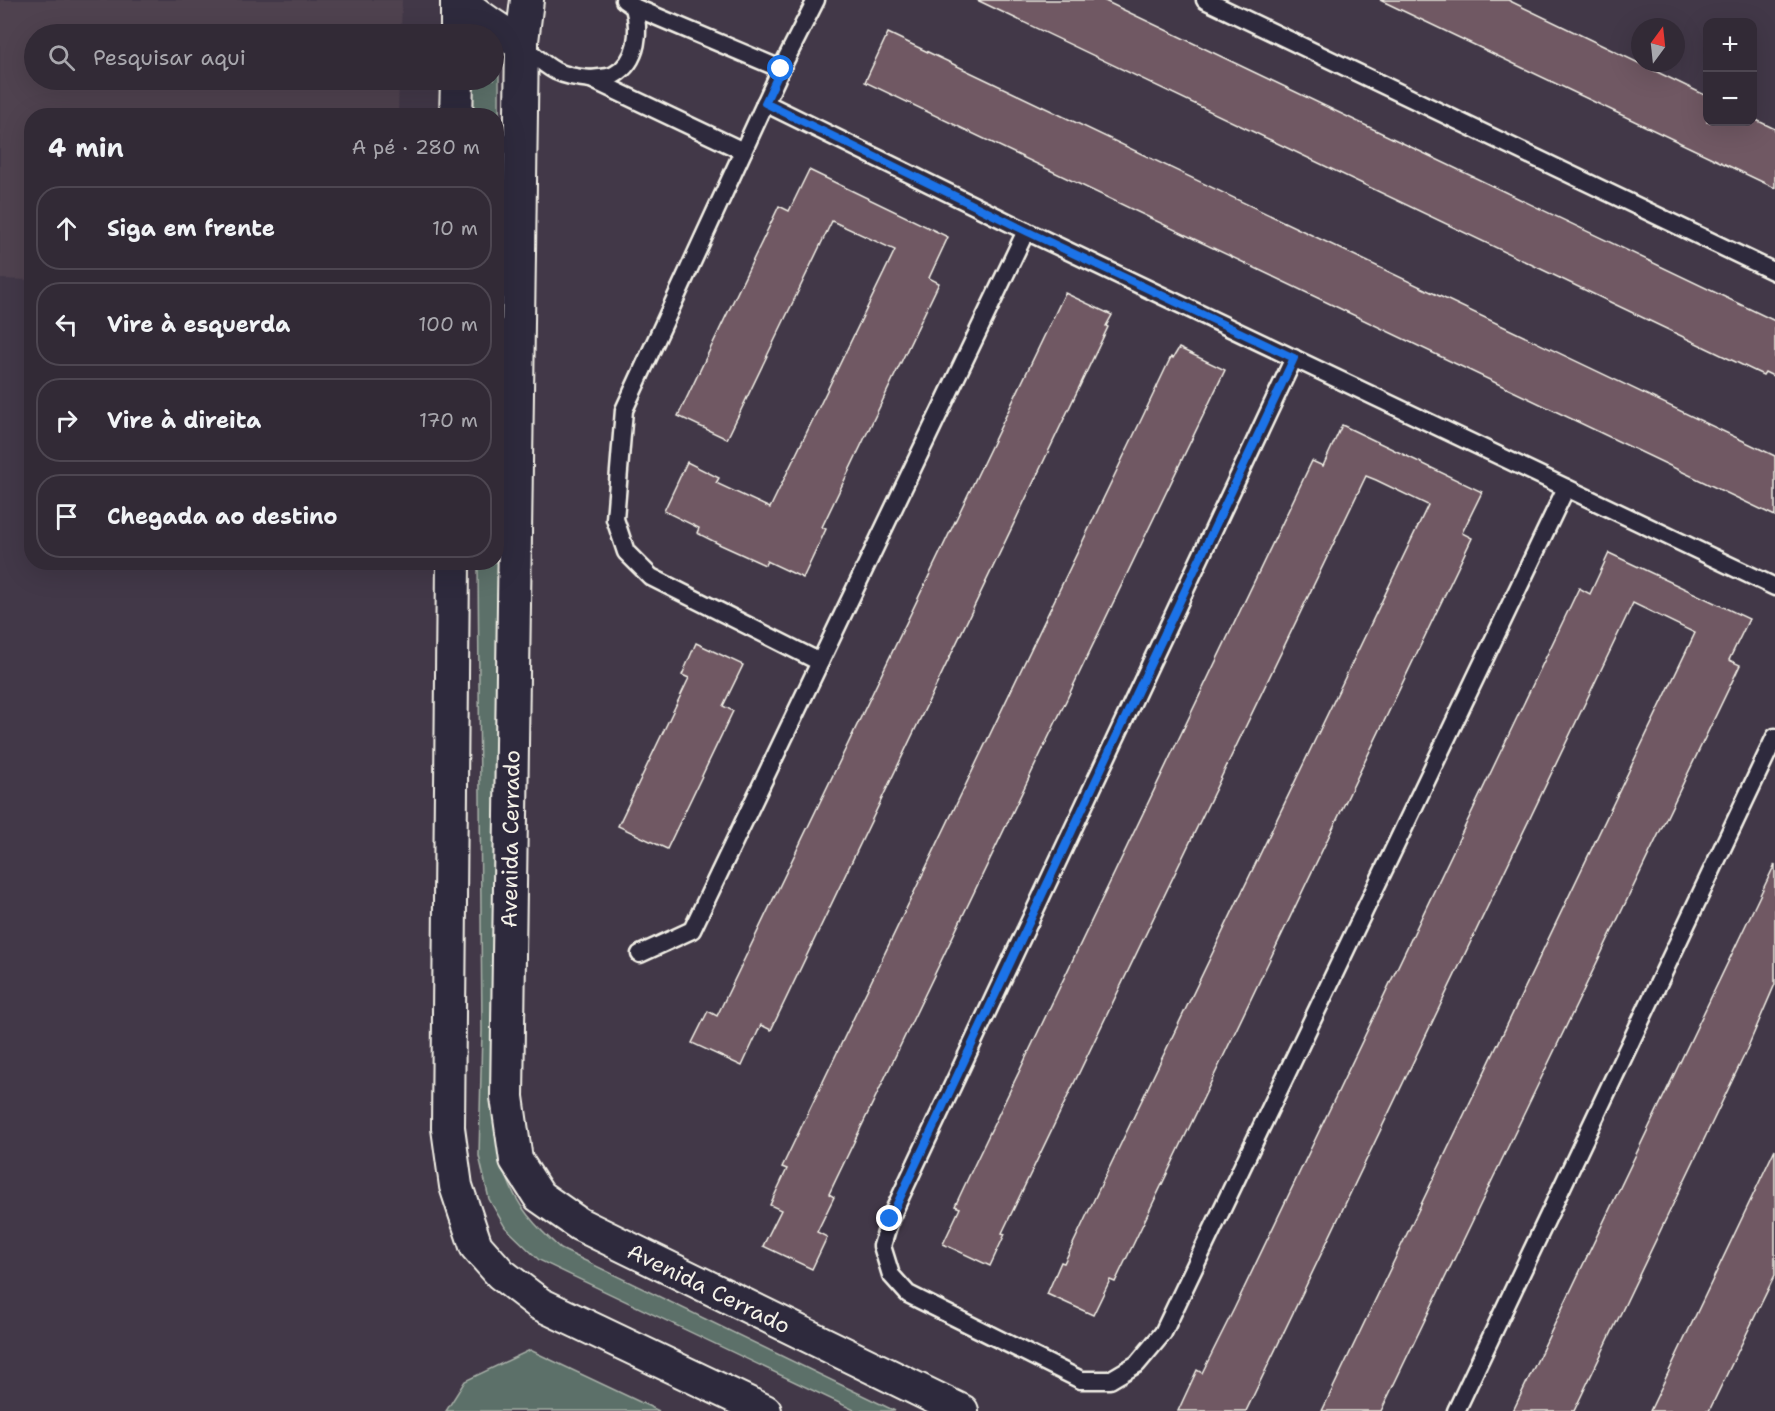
<!DOCTYPE html>
<html lang="pt">
<meta charset="utf-8">
<style>
:root{--surface:#322a36;--page:#3a323e;--text:#f1f3f6;--muted:#a8a7ad;--line:#4d4651}
body{margin:0;font-family:"Shantell Sans",sans-serif;background:var(--page);color:var(--text)}
.controls{position:absolute;right:18px;top:18px;display:grid;overflow:hidden;border-radius:12px;box-shadow:0 6px 24px #0002}
.controls button{width:54px;height:54px;display:grid;place-items:center;padding:0;border:0;border-bottom:2px solid var(--line);background:var(--surface);color:var(--text);font:30px sans-serif}
.compass{position:absolute;left:1631px;top:18px;width:54px;height:54px;border-radius:50%;background:var(--surface);box-shadow:0 6px 24px #0002;rotate:15deg}
.stop{position:absolute;width:18px;height:18px;margin:-14px;border:4px solid #1a73e8;border-radius:50%;background:#fff}
.stop.end{background:#1a73e8;border-color:#fff;box-shadow:0 2px 6px #0008}
.list{margin:0;padding:0;list-style:none}
h2{display:flex;justify-content:space-between;align-items:center;height:78px;margin:0;padding:0 24px;font-size:26px}
h2 small{font-size:20px;font-weight:400;color:var(--muted)}
.list li{display:grid;grid-template-columns:39px 1fr auto;gap:18px;align-items:center;box-sizing:border-box;height:84px;margin:0 12px 12px;padding:0 12px;border:2px solid var(--line);border-radius:24px}
.list b{display:block;font-size:22px;white-space:nowrap}
.list em{font-size:20px;font-style:normal;color:var(--muted)}
.icon{flex:none;width:33px;height:33px;fill:none;stroke:currentColor;stroke-width:2;stroke-linecap:round;stroke-linejoin:round}
.map{position:relative;flex:none;width:1775px;height:1411px;overflow:hidden}
.search{position:absolute;background:var(--surface);box-shadow:0 6px 24px #0002;left:24px;top:24px;width:480px;height:66px;display:flex;align-items:center;gap:15px;box-sizing:border-box;padding:0 21px;border-radius:33px;color:var(--muted);font-size:22px}
.panel{position:absolute;background:var(--surface);box-shadow:0 6px 24px #0002;left:24px;top:108px;width:480px;height:462px;border-radius:24px}
.map>svg:first-child{display:block}
.built{fill:#504250}
.green{fill:#5b7069;stroke:#a8b0a8;stroke-width:1.5}
.building{fill:#6f5863;stroke:#f4f1e8;stroke-width:1.5}
.lines{fill:none;stroke-linecap:round;stroke-linejoin:round}
.service-casing{stroke:#f4f1e8;stroke-width:21}
.minor-casing{stroke:#f4f1e8;stroke-width:36}
.service{stroke:#2f2a3d;stroke-width:16}
.minor{stroke:#2f2a3d;stroke-width:32}
.route{stroke:#1a73e8;stroke-width:8}
.labels{text-anchor:middle;stroke-width:4.5;stroke-linejoin:round;paint-order:stroke}
.street-label{font-size:22px;fill:#f4f1e8;stroke:#2f2a3d}
</style>
<div class="map">
<svg width="1775" height="1411" viewBox="0 0 1775 1411">
<rect width="100%" height="100%" fill="#423848"/>
<filter id="ink" filterUnits="userSpaceOnUse"><feTurbulence type="fractalNoise" baseFrequency=".0167" numOctaves="2"/><feDisplacementMap in="SourceGraphic" scale="12" xChannelSelector="R" yChannelSelector="G"/><feConvolveMatrix kernelMatrix="1 2 1 2 8 2 1 2 1" color-interpolation-filters="sRGB"/></filter>
<g filter="url(#ink)">
<polygon class="built" points="0,0 402,0 401,34 34,34 34,80 399,80 398,115 32,116 31,280 0,279"/>
<g class="green">
<path d="M 494,42 L 499,44 L 500,1123 C 502,1139 502,1158 506,1174 C 515,1205 537,1228 561,1249 L 895,1411 L 856,1411 L 539,1260 L 505,1227 L 489,1199 L 479,1156 L 482,1030 L 478,563 L 496,562 L 496,116 L 474,115 L 473,80 L 494,80 Z"/>
<polygon points="530,1350 659,1411 446,1411 465,1381"/>
</g>
<g class="building">
<polygon points="977,0 1103,0 1775,321 1775,377 1765,372 1763,375"/>
<polygon points="1380,0 1508,0 1707,96 1707,122 1752,122 1752,118 1775,129 1775,188"/>
<polygon points="888,33 1775,456 1775,516 865,82"/>
<polygon points="809,170 948,237 929,278 939,283 822,527 826,529 803,578 767,561 765,565 721,545 697,533 699,528 664,511 687,462 719,478 716,483 770,508 895,250 832,221 727,439 678,416 779,206 789,211"/>
<polygon points="1065,293 1112,315 1106,326 1108,327 771,1030 761,1025 742,1066 692,1043 708,1011 717,1016"/>
<polygon points="1179,348 1225,370 829,1194 834,1197 817,1232 827,1237 812,1269 763,1246 781,1210 770,1205 787,1169 782,1167 1142,418 1171,357 1173,358"/>
<polygon points="1342,425 1482,492 1462,533 1472,538 1130,1251 1115,1282 1110,1280 1093,1315 1047,1294 1061,1262 1064,1263 1100,1187 1428,505 1376,480 1366,476 1002,1233 1005,1234 990,1266 943,1244 960,1208 955,1206 970,1174 1312,461 1323,466"/>
<polygon points="1609,553 1749,619 1729,660 1740,665 1381,1411 1322,1411 1695,633 1633,603 1246,1411 1178,1411 1197,1370 1202,1373 1234,1309 1579,588 1590,594"/>
<polygon points="696,643 743,665 723,706 733,711 667,849 618,826 689,678 682,675"/>
<polygon points="1775,864 1775,984 1744,1056 1574,1411 1513,1411"/>
<polygon points="1775,1149 1775,1275 1709,1411 1650,1411"/>
</g>
<g class="lines">
<g class="service-casing">
<g id="service">
<polyline points="624,0 634,7 781,69"/>
<polyline points="816,0 781,69 624,410 615,519 626,552 651,577 820,662"/>
<polyline points="1205,0 1775,272"/>
<path d="M 522,45 C 549,68 554,76 591,79 L 743,151"/>
<path d="M 591,79 C 598,78 608,78 614,75 C 639,61 640,30 634,7"/>
<polyline points="765,103 1026,231 1775,587"/>
<polyline points="1294,358 890,1219 882,1246 891,1275 908,1294 1081,1380 1110,1380 1137,1364 1163,1333 1566,488"/>
<polyline points="640,954 692,930 1026,231"/>
<polyline points="1456,1411 1775,737"/>
</g>
</g>
<g class="minor-casing">
<g id="minor">
<path d="M 461,0 C 478,19 502,30 522,45"/>
<polyline points="527,0 522,41 507,1097 516,1160 539,1196 579,1224 962,1411"/>
<polyline points="457,34 457,0"/>
<polyline points="456,116 457,80"/>
<polyline points="453,562 448,1128 456,1186 476,1246 501,1274 540,1304 765,1411"/>
</g>
</g>
<use href="#service" class="service"/>
<use href="#minor" class="minor"/>
</g>
</g>
<g class="lines" filter="url(#ink)">
<polyline class="route" points="781,69 765,103 1026,231 1294,358 890,1219"/>
</g>
<g class="labels">
<g class="street-label">
<text transform="translate(510 839) rotate(-89)" y="8">Avenida Cerrado</text>
<text transform="translate(709 1288) rotate(26)" y="8">Avenida Cerrado</text>
</g>
</g>
</svg>
<div class="controls">
<button>+</button>
<button>−</button>
</div>
<svg class="compass" viewBox="-18 -18 36 36"><path d="M0-13l5 13h-10z" fill="#e53935"/><path d="M0 13l5-13h-10z" fill="#a8a7ad"/></svg>
<div class="stop" style="left:781px;top:69px"></div>
<div class="stop end" style="left:890px;top:1219px"></div>
<div class="search"><svg class="icon" aria-label="search" viewBox="0 0 24 24"><circle cx="10" cy="10" r="6"/><path d="M15 15l6 6"/></svg>Pesquisar aqui</div>
<section class="panel">
<h2>4 min<small>A pé · 280 m</small></h2>
<ul class="list">
<li><svg class="icon" aria-label="ahead" viewBox="0 0 24 24"><path d="M12 20V5M6 11l6-6 6 6"/></svg><div><b>Siga em frente</b></div><em>10 m</em></li>
<li><svg class="icon" aria-label="left" viewBox="0 0 24 24"><path d="M17 20v-9H6M10 6l-5 5 5 5"/></svg><div><b>Vire à esquerda</b></div><em>100 m</em></li>
<li><svg class="icon" aria-label="right" viewBox="0 0 24 24"><path d="M7 20v-9h11M14 6l5 5-5 5"/></svg><div><b>Vire à direita</b></div><em>170 m</em></li>
<li><svg class="icon" aria-label="arrive" viewBox="0 0 24 24"><path d="M6 21V4h12l-3 4 3 4H6"/></svg><div><b>Chegada ao destino</b></div></li>
</ul>
</section>
</div>
